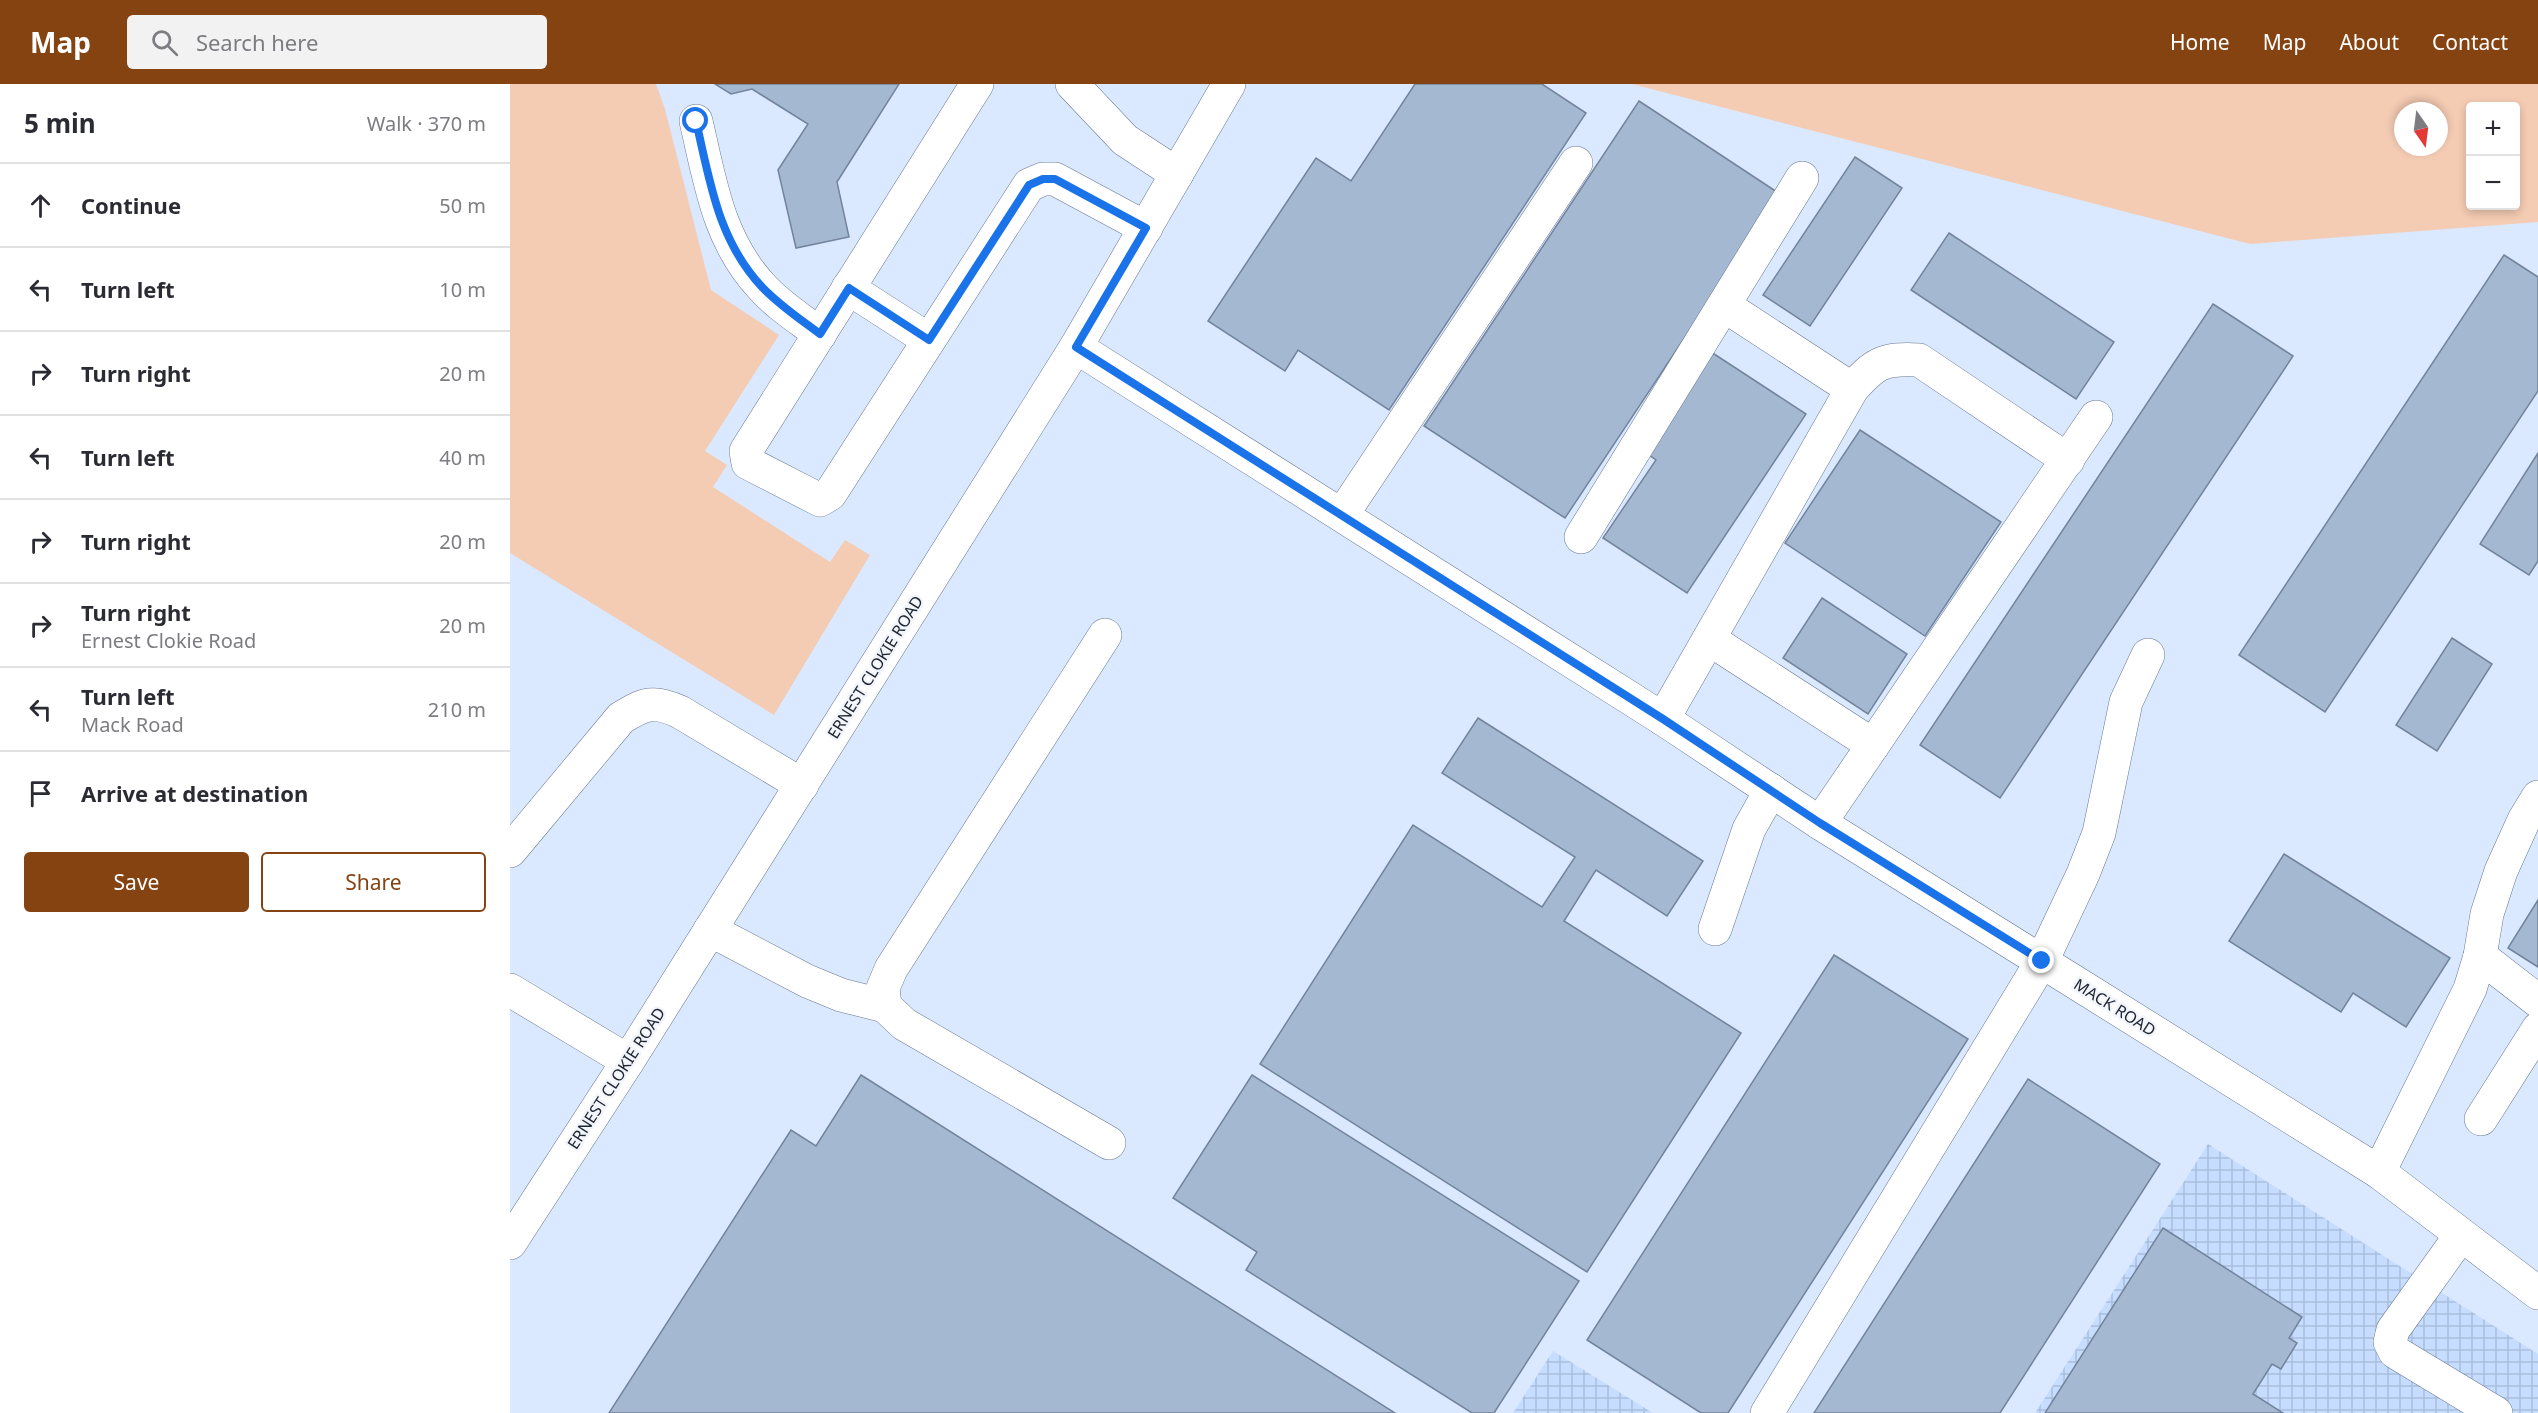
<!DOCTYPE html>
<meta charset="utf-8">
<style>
:root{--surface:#fff;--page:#f2f2f3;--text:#2b2b33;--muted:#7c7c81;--line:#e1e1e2;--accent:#854312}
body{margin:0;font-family:"Noto Sans",sans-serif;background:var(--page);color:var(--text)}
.controls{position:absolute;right:18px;top:18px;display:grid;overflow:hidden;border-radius:6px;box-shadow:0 3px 9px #0003}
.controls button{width:54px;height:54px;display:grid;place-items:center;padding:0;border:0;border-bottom:2px solid var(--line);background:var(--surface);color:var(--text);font:30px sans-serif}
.compass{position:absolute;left:1884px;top:18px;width:54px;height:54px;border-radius:50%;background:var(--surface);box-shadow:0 3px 9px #0003;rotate:166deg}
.stop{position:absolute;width:18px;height:18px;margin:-14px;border:4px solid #1a73e8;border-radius:50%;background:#fff}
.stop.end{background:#1a73e8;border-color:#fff;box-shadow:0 2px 6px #0008}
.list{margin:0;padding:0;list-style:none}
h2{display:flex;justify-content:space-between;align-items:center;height:78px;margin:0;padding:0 24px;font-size:26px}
h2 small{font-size:20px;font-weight:400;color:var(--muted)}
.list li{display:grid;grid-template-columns:39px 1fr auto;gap:18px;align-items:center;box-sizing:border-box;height:84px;padding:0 24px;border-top:2px solid var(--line)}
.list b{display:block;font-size:22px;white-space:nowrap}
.list p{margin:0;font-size:20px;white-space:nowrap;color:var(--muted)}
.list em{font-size:20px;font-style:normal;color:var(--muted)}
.actions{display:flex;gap:12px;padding:18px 24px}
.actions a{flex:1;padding:14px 0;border:2px solid var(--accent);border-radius:6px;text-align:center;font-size:21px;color:var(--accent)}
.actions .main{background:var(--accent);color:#fff}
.icon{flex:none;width:33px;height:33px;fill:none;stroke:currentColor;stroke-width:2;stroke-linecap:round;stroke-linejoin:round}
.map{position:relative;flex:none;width:2028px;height:1329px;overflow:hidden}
header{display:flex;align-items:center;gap:36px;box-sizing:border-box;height:84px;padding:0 30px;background:var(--accent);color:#fff}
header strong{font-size:28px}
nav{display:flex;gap:33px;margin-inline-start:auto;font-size:21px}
.search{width:420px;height:54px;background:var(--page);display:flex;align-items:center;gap:15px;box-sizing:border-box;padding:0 21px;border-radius:6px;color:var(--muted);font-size:22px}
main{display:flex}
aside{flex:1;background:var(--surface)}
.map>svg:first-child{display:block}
.industrial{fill:url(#industrial-grid)}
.grass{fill:#f4cbb3;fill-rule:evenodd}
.building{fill:#a5b8d2;stroke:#72849c;stroke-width:1.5}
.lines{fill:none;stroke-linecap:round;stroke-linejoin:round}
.minor-casing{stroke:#687991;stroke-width:34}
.minor{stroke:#fff;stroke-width:33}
.route{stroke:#1a73e8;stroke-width:8}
.labels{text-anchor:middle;stroke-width:5;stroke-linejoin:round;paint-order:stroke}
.street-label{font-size:16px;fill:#1e252f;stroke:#f2f5fb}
</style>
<header>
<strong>Map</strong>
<div class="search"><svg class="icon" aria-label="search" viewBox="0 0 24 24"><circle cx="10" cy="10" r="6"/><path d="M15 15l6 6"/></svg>Search here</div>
<nav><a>Home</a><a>Map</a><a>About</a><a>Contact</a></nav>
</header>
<main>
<aside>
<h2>5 min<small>Walk · 370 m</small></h2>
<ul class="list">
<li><svg class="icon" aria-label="ahead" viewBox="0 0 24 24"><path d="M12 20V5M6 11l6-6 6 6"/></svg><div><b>Continue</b></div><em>50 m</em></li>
<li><svg class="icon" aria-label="left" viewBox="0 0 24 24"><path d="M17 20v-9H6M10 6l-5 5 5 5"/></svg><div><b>Turn left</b></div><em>10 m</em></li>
<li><svg class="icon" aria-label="right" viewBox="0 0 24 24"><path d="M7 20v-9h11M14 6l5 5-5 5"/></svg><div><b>Turn right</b></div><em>20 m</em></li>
<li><svg class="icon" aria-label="left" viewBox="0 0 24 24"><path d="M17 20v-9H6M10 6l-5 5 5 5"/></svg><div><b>Turn left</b></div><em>40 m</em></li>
<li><svg class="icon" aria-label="right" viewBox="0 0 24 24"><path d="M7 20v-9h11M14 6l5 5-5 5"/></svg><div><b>Turn right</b></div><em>20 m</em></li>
<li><svg class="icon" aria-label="right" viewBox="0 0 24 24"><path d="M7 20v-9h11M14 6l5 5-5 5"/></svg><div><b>Turn right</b><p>Ernest Clokie Road</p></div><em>20 m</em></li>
<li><svg class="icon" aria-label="left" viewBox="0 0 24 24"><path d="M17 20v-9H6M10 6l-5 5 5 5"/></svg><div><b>Turn left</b><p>Mack Road</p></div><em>210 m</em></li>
<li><svg class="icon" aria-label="arrive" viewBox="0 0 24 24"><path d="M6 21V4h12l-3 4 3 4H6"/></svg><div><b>Arrive at destination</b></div></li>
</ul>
<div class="actions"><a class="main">Save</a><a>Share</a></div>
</aside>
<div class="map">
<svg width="2028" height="1329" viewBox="0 0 2028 1329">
<defs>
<pattern id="industrial-grid" width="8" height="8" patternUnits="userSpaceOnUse" patternTransform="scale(1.5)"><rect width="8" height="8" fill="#c6ddff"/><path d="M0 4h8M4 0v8" fill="none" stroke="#aabedb"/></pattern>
</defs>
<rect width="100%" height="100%" fill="#dae9ff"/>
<g class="industrial">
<polygon points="1698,1060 2028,1270 2028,1329 1525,1329"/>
<polygon points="1043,1267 1143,1329 1003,1329"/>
</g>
<g class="grass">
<polygon points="0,0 146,0 155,25 201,206 269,251 195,367 217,381 203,403 320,478 335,456 360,471 264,631 0,469"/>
<path d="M 1122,0 L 2028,0 L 2028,138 L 1740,160 ZM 1960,22 L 2006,22 L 2006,122 L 1960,122 ZM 1893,27 L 1929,27 L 1929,63 L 1893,63 Z"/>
</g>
<g class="building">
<polygon points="205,0 389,0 327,98 339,153 286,164 268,86 298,40 242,5 221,10"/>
<polygon points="905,0 1032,0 1076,29 879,326 788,266 775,287 698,237 806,74 841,97"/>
<polygon points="1129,17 1270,110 1055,434 914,342"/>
<polygon points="1345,73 1392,104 1300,242 1253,211"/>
<polygon points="1439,149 1604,258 1566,315 1401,206"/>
<polygon points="1994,171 2028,193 2028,307 1815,628 1729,571"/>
<polygon points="1703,220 1783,272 1490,714 1410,661"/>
<polygon points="1198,266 1296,330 1177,509 1093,454 1146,376 1132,366"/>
<polygon points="1350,346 1491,438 1415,552 1275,459"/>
<polygon points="2028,369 2028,477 2019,491 1970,460"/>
<polygon points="1312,514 1397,570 1358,630 1273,574"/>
<polygon points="1942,554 1982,580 1927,667 1886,641"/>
<polygon points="968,634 1193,777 1157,832 1086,786 1054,837 1231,949 1077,1188 750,980 903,741 1032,823 1065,773 932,689"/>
<polygon points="1774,770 1940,874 1896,943 1843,909 1831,928 1719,857"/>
<polygon points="2028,816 2028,883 1998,864"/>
<polygon points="1324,871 1458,955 1218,1329 1191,1329 1077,1256"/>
<polygon points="351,991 885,1329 99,1329 281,1046 306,1062"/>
<polygon points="742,991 1069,1197 984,1329 962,1329 736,1186 747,1168 663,1114"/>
<polygon points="1518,995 1650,1080 1490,1329 1304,1329"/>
<polygon points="1653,1144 1792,1233 1779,1254 1787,1259 1771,1285 1762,1280 1743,1310 1773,1329 1535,1329"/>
</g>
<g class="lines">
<g class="minor-casing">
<g id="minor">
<polyline points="467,0 236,367 238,379 310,416 320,410 519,101 533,95 545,95 636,144"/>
<polyline points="562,0 615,56 667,90"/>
<path d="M 186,37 C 200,97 208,156 252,203 C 268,221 290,235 310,250"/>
<polyline points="338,204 419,256"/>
<polyline points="1215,222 1342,305"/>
<polyline points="566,263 1153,635 1310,739 1869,1088 2028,1209"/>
<polyline points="832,431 1066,79"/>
<polyline points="1071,453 1292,94"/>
<polyline points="595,551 381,885 373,904 375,922 394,940 599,1059"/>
<polyline points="1199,555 1363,661"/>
<path d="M 1153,635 L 1342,305 C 1365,279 1373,274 1409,276 L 1558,376"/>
<polyline points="1310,739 1586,333"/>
<path d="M 0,767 L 111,634 C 135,619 144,616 170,628 L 292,701"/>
<polyline points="1205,845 1239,745 1261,706"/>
<polyline points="200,846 297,897 331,911 375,922"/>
<polyline points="1970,872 2028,917"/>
<polyline points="0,906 118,977"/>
<polyline points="1971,1035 2028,945"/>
<polyline points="1869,1088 1960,905 1970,872 1977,830 1991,787 2014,736 2028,713"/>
<polyline points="1951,1151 1883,1246 1880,1258 1885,1268 1986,1329"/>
<polyline points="0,1159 118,977 566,263 719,0"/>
<polyline points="1257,1329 1532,877 1573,790 1589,749 1616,618 1638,571"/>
</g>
</g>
<use href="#minor" class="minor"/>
</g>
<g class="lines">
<path class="route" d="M 186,37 C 200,98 208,156 252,203 C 269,221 290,235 310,250 L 339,204 L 419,256 L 519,101 L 533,95 L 545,95 L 636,144 L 566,263 L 1153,635 L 1310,739 L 1532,877"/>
</g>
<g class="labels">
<g class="street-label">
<text transform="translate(365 583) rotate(-58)" y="6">ERNEST CLOKIE ROAD</text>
<text transform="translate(1605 923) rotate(32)" y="6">MACK ROAD</text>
<text transform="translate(106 994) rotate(-57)" y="6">ERNEST CLOKIE ROAD</text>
</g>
</g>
</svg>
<div class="controls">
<button>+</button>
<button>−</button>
</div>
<svg class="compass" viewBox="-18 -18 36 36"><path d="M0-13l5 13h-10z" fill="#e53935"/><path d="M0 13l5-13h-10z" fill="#7c7c81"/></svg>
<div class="stop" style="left:186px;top:37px"></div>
<div class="stop end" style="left:1532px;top:877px"></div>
</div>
</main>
